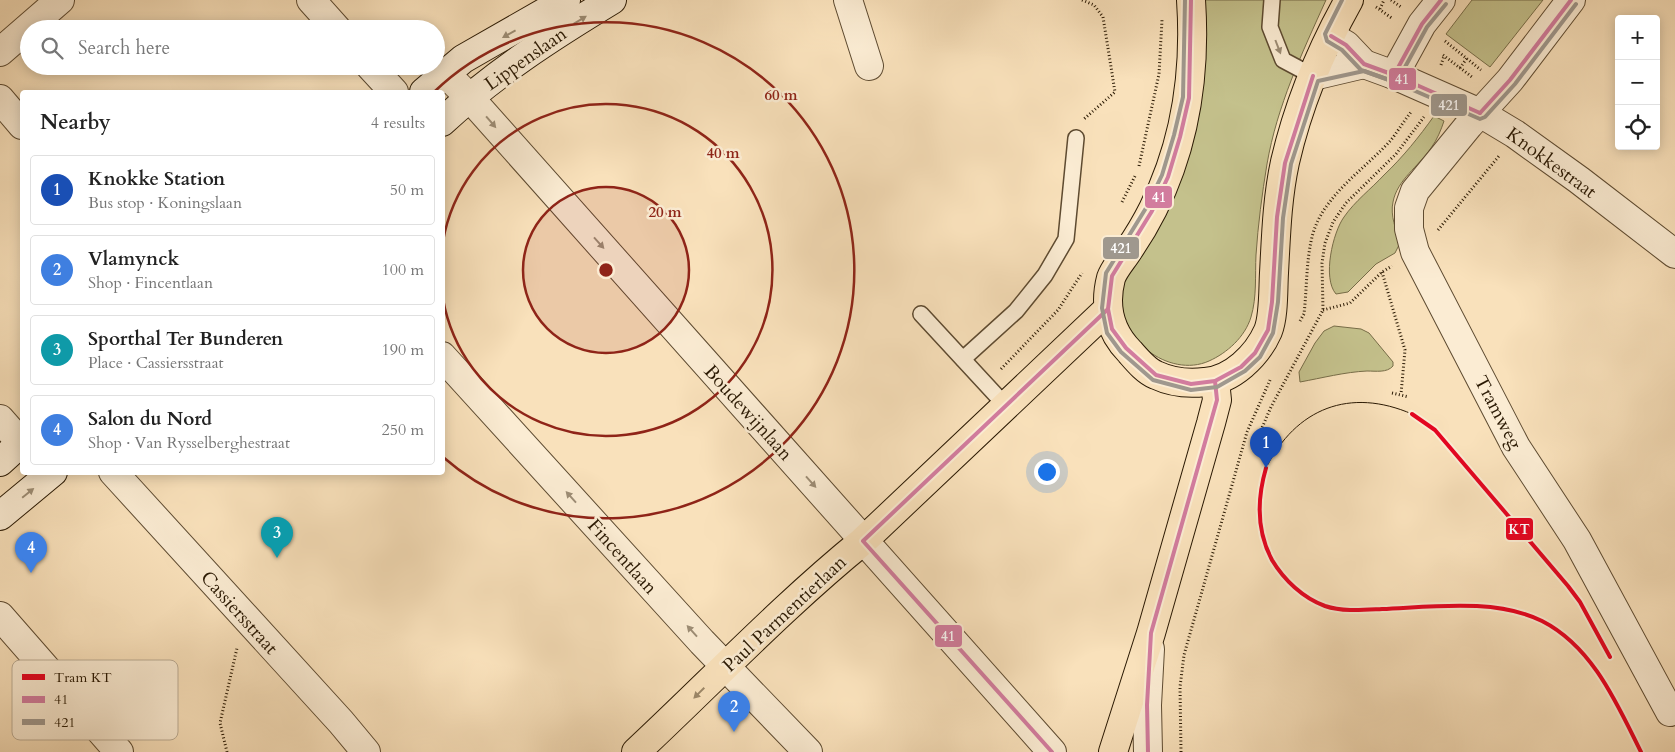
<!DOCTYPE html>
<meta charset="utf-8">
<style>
:root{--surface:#fff;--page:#f6f6f6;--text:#222;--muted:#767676;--line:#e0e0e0;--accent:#8f2418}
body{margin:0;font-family:Cardo,serif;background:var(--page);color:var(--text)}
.controls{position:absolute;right:15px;top:15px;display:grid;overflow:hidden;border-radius:5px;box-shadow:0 2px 12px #0003}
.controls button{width:45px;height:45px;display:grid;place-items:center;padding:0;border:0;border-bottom:1px solid var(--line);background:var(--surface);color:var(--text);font:25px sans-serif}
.you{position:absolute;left:1046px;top:471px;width:18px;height:18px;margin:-12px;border:4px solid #fff;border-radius:50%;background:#1a73e8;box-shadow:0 0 0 8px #1a73e833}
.badge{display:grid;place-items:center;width:32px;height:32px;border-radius:50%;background:var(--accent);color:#fff;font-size:16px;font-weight:700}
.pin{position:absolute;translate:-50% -41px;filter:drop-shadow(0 1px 2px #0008)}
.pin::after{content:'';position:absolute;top:26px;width:18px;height:15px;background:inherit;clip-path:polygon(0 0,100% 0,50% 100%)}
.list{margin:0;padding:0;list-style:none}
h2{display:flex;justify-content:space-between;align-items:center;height:65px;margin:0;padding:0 20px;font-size:21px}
h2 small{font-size:16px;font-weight:400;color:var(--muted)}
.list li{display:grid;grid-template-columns:32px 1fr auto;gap:15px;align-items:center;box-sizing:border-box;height:70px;margin:0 10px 10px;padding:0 10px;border:1px solid var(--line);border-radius:5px}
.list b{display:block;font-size:19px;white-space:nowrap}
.list p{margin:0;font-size:16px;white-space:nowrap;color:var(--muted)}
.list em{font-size:16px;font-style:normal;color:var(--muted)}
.icon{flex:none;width:28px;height:28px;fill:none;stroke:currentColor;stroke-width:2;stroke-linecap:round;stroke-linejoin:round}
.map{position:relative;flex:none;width:1675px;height:752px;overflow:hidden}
.search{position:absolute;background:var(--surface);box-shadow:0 2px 12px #0003;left:20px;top:20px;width:425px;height:55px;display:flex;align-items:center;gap:12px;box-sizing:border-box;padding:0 18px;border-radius:28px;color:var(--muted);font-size:19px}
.panel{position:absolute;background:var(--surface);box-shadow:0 2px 12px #0003;left:20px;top:90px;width:425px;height:385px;border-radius:5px}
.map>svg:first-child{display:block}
.green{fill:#c4c18c;stroke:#776d48}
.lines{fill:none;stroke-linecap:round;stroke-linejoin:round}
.service-casing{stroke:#5e4b31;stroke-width:18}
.minor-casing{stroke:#5e4b31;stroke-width:30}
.tertiary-casing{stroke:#5e4b31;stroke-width:30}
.secondary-casing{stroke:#2a1903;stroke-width:30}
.primary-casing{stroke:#2a1903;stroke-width:30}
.path{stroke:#2a1903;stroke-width:3;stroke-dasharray:1 2.5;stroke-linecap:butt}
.service{stroke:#fbecd3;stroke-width:15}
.minor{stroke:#fbecd3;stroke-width:28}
.tertiary{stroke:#fbecd3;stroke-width:28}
.secondary{stroke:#fbecd3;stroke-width:28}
.primary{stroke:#f9e1bb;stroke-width:28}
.tram{stroke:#2a1903;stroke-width:1}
.bus-1-casing{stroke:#fbecd3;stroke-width:8}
.bus-2-casing{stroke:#fbecd3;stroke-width:8}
.bus-1{stroke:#d27c9e;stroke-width:4}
.bus-2{stroke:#9f988e;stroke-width:4}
.tram-1-casing{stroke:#fbecd3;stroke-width:8}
.tram-1{stroke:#e40521;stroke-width:4}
.oneway{fill:#9d8d75}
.oneway2{fill:#9c8768}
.ring{fill:none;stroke:#8f2418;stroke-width:2.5}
.labels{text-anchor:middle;stroke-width:5;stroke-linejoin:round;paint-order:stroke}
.street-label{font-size:19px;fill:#2a1903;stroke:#fbecd3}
.key{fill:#fbecd3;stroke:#bcad95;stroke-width:1}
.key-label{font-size:14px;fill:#2a1903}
.centre{fill:#8f2418;stroke:#fbecd3;stroke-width:2.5}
.ring-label{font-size:15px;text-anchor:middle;font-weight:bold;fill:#8f2418;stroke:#fbecd3;stroke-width:5;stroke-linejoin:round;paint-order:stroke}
.line-badge{stroke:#fbecd3;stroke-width:2}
.badge-label{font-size:14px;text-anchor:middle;font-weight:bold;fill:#fff}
</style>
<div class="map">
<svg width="1675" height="752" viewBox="0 0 1675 752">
<rect width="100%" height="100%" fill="#f9e1bb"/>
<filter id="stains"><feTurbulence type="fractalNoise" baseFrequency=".004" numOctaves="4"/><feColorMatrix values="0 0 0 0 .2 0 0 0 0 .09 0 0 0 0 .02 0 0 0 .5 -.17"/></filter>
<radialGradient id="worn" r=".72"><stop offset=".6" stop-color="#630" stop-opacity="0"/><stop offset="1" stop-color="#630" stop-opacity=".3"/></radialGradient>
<g class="green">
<path d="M 1202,0 L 1326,0 C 1302,53 1277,106 1267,164 C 1262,194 1258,225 1256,255 C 1255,275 1257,297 1251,317 C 1245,337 1227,353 1209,361 C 1169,379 1116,338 1121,295 C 1125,266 1147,243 1158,216 C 1161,210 1161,203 1163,196 C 1166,181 1168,166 1171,151 C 1182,101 1192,50 1202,0 Z"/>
<polygon points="1472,0 1543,0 1490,67 1446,34"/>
<path d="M 1434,116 L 1444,121 C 1441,130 1437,140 1431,148 C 1419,166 1397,180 1393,202 C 1390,215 1396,230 1400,243 L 1395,253 L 1376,264 L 1348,292 L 1336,294 C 1322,278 1333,232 1344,217 C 1355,201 1371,189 1384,175 C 1403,157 1419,137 1434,116 Z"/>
<path d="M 1334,326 L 1361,329 L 1369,333 L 1393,362 L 1393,366 C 1387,373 1376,371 1367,371 C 1345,372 1322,378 1300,382 L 1299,372 L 1315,343 L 1324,331 Z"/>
</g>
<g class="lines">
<g class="service-casing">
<g id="service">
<polyline points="1272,0 1270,27 1283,60 1313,76"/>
<polyline points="921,314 1006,406"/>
<polyline points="963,359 1016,311 1045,275 1066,239 1076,138"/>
</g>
</g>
<g class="minor-casing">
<g id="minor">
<polyline points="311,0 337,29"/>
<polyline points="848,0 869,66"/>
<polyline points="1571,0 1510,80 1469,125 1415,191 1409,208 1409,229 1415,252 1516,447 1577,540 1670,712"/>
<polyline points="0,52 60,0"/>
<polyline points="370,66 394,92"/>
<polyline points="445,73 469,97 1052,752"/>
<polyline points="1394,75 1422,24 1441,0"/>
<polyline points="0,99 22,125"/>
<polyline points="442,356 702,642 808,752"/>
<polyline points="0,419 22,444"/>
<polyline points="113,472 341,722 366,752"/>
<polyline points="0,616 119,752"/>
<polyline points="1148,752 1147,705 1150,649"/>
</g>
</g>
<g class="tertiary-casing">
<g id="tertiary">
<polyline points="1331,36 1346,45 1364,64 1394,75 1480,113 1515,134 1579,180 1675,254"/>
<polyline points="1313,76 1364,64"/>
</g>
</g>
<g class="secondary-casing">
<g id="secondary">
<polyline points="424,92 463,59 566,0"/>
<path d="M 442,122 C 495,73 551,37 612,0"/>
<polyline points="0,462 22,442"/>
<polyline points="0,516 53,472"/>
</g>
</g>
<g class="primary-casing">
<g id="primary">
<path d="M 1191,0 C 1196,73 1186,143 1153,209 C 1146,223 1137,238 1128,251 C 1123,259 1114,269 1111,278 C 1104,305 1109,331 1130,352 C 1137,360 1146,371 1156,375 C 1171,382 1189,384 1205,382 C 1232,380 1257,356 1268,331 C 1274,316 1273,290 1274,273 C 1276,236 1277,199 1285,162 C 1298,106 1321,50 1349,0"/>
<path d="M 636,752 C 711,682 783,606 863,541 L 1108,309"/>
<polyline points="1113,752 1151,633 1211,423 1217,400 1215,381"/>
</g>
</g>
<g class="path">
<polyline points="1082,0 1094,5 1103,17 1115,92 1084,119"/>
<polyline points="1391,0 1401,7"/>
<polyline points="1376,7 1393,19"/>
<polyline points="1380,9 1384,0"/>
<polyline points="1445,41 1481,70"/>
<polyline points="1443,55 1472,77"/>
<polyline points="1441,65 1444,56"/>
<polyline points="1460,68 1467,58"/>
<polyline points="1139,166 1159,74 1162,20"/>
<polyline points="1122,202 1135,176"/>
<polyline points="1438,230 1499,156"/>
<polyline points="1382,272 1405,350 1401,394"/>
<polyline points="1323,310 1350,303 1382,272 1392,266"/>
<path d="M 1300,321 L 1304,314 C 1307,288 1306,262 1312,237 C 1322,196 1364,170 1391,140 C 1398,131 1404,121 1411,112"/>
<polyline points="1001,369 1058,310 1082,273"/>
<polyline points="1392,393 1409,397"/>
<polyline points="1254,435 1264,439"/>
<polyline points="1258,437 1271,407 1323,310 1322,263 1325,243 1333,222 1346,203 1396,154 1424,117"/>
<polyline points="227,752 220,723 237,648"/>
<polyline points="1181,752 1180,687 1184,655 1247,432 1270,380"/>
</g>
<use href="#service" class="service"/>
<use href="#minor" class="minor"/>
<use href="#tertiary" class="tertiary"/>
<use href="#secondary" class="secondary"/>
<use href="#primary" class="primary"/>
<path class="tram" d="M 1266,468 C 1296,408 1350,387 1412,414"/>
<g class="bus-1-casing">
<g id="bus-1">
<polyline points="1191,0 1189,98 1180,137 1168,177 1152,211 1112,276 1108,309 1112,329 1126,348 1156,375 1191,384 1215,381 1241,367 1255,353 1268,330 1272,302 1277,217 1285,163 1313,76"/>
<polyline points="1331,36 1346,45 1364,64 1394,75 1480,113"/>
<polyline points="1394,75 1422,24 1441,0"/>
<polyline points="1480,113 1510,80 1571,0"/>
<polyline points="1052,752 863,541 1108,309"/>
<polyline points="1148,752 1147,705 1151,633 1217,400 1215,381"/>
</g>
</g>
<g class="bus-2-casing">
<g id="bus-2">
<polyline points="1185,0 1183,97 1174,135 1162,175 1146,208 1106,273 1102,308 1107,333 1121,352 1153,380 1191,390 1217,387 1245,371 1260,357 1273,333 1278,302 1283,218 1291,164 1318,81 1364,71 1392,81"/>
<polyline points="1342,0 1325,34 1327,41 1342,50 1361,70 1392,81 1480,119 1485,117 1515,84 1576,4"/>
<polyline points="1399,78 1427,27 1446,4"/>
</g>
</g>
<use href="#bus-1" class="bus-1"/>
<use href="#bus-2" class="bus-2"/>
<g class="tram-1-casing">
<g id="tram-1">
<polyline points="1412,414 1435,430 1568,586 1580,602 1610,657"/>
<path d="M 1266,468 C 1257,499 1256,530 1272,560 C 1284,580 1303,598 1325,606 C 1343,612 1363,610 1382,609 C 1431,607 1496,598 1542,621 C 1593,647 1617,704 1641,752"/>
</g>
</g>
<use href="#tram-1" class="tram-1"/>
</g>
<defs><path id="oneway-solid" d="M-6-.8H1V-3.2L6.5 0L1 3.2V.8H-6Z" transform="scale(1.25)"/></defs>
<g class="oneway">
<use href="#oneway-solid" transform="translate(580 20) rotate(-31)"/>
<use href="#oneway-solid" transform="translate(509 34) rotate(151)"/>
<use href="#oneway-solid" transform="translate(1278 47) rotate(69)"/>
<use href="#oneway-solid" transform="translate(491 122) rotate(49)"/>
<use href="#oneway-solid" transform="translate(599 243) rotate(48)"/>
<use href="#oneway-solid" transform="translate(811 482) rotate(48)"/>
<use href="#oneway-solid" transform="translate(28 493) rotate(-39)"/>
<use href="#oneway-solid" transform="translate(571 497) rotate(-132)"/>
<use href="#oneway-solid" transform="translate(692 631) rotate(-132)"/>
</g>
<use class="oneway2" href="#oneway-solid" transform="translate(699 693) rotate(135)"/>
<circle cx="606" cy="270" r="83" fill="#8f2418" fill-opacity=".12"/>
<g class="ring">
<circle cx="606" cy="270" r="83"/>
<path d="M443 241A166 166 0 1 1 443 299"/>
<path d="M434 92A248 248 0 1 1 443 457"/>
</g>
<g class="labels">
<g class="street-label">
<text transform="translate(525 58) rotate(-35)" y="7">Lippenslaan</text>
<text transform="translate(1552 162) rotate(36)" y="7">Knokkestraat</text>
<text transform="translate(749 412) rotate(48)" y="7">Boudewijnlaan</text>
<text transform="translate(1499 412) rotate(62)" y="7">Tramweg</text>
<text transform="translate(623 556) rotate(48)" y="7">Fincentlaan</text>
<text transform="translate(240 612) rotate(48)" y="7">Cassiersstraat</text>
<text transform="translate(784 613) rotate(-43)" y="7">Paul Parmentierlaan</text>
</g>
</g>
<rect x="12" y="660" width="166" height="80" rx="8" class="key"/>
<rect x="22" y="674" width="23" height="6" fill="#e40521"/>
<rect x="22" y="696" width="23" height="7" fill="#d27c9e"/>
<rect x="22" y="719" width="23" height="6" fill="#9f988e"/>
<g class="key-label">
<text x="54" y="682">Tram KT</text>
<text x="54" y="704">41</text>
<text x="54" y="727">421</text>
</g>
<circle cx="606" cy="270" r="8" class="centre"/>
<g class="ring-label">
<text x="781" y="100">60 m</text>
<text x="723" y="158">40 m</text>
<text x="665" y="217">20 m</text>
</g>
<g class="line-badge">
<rect x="1388" y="67" width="29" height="24" rx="5" fill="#d27c9e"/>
<rect x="1430" y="93" width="38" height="24" rx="5" fill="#9f988e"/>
<rect x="1144" y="185" width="29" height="24" rx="5" fill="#d27c9e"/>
<rect x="1102" y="236" width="38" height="24" rx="5" fill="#9f988e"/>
<rect x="1505" y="517" width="29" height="24" rx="5" fill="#e40521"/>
<rect x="934" y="624" width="29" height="24" rx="5" fill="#d27c9e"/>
</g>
<g class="badge-label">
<text x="1402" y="84">41</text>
<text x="1449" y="110">421</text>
<text x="1159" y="202">41</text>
<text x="1121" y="253">421</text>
<text x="1519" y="534">KT</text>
<text x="948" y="641">41</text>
</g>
<rect width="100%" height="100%" filter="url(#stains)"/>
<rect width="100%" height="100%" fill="url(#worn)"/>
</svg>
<div class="controls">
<button>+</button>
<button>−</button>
<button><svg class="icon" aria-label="locate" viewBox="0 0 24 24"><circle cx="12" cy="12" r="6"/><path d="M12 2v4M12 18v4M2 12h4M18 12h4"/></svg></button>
</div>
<div class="you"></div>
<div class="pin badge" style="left:1266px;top:468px;background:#1a4fb4">1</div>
<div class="pin badge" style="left:734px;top:732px;background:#3f7fe0">2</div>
<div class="pin badge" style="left:277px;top:558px;background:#0f9aa8">3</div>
<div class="pin badge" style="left:31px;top:573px;background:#3f7fe0">4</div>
<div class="search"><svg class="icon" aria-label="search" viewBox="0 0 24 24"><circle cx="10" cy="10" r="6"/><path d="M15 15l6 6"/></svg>Search here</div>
<section class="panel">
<h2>Nearby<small>4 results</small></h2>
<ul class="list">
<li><span class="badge" style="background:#1a4fb4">1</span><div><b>Knokke Station</b><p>Bus stop · Koningslaan</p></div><em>50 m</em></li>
<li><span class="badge" style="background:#3f7fe0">2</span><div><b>Vlamynck</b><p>Shop · Fincentlaan</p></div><em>100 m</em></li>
<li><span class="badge" style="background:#0f9aa8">3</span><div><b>Sporthal Ter Bunderen</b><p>Place · Cassiersstraat</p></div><em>190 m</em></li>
<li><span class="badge" style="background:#3f7fe0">4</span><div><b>Salon du Nord</b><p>Shop · Van Rysselberghestraat</p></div><em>250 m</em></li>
</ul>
</section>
</div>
